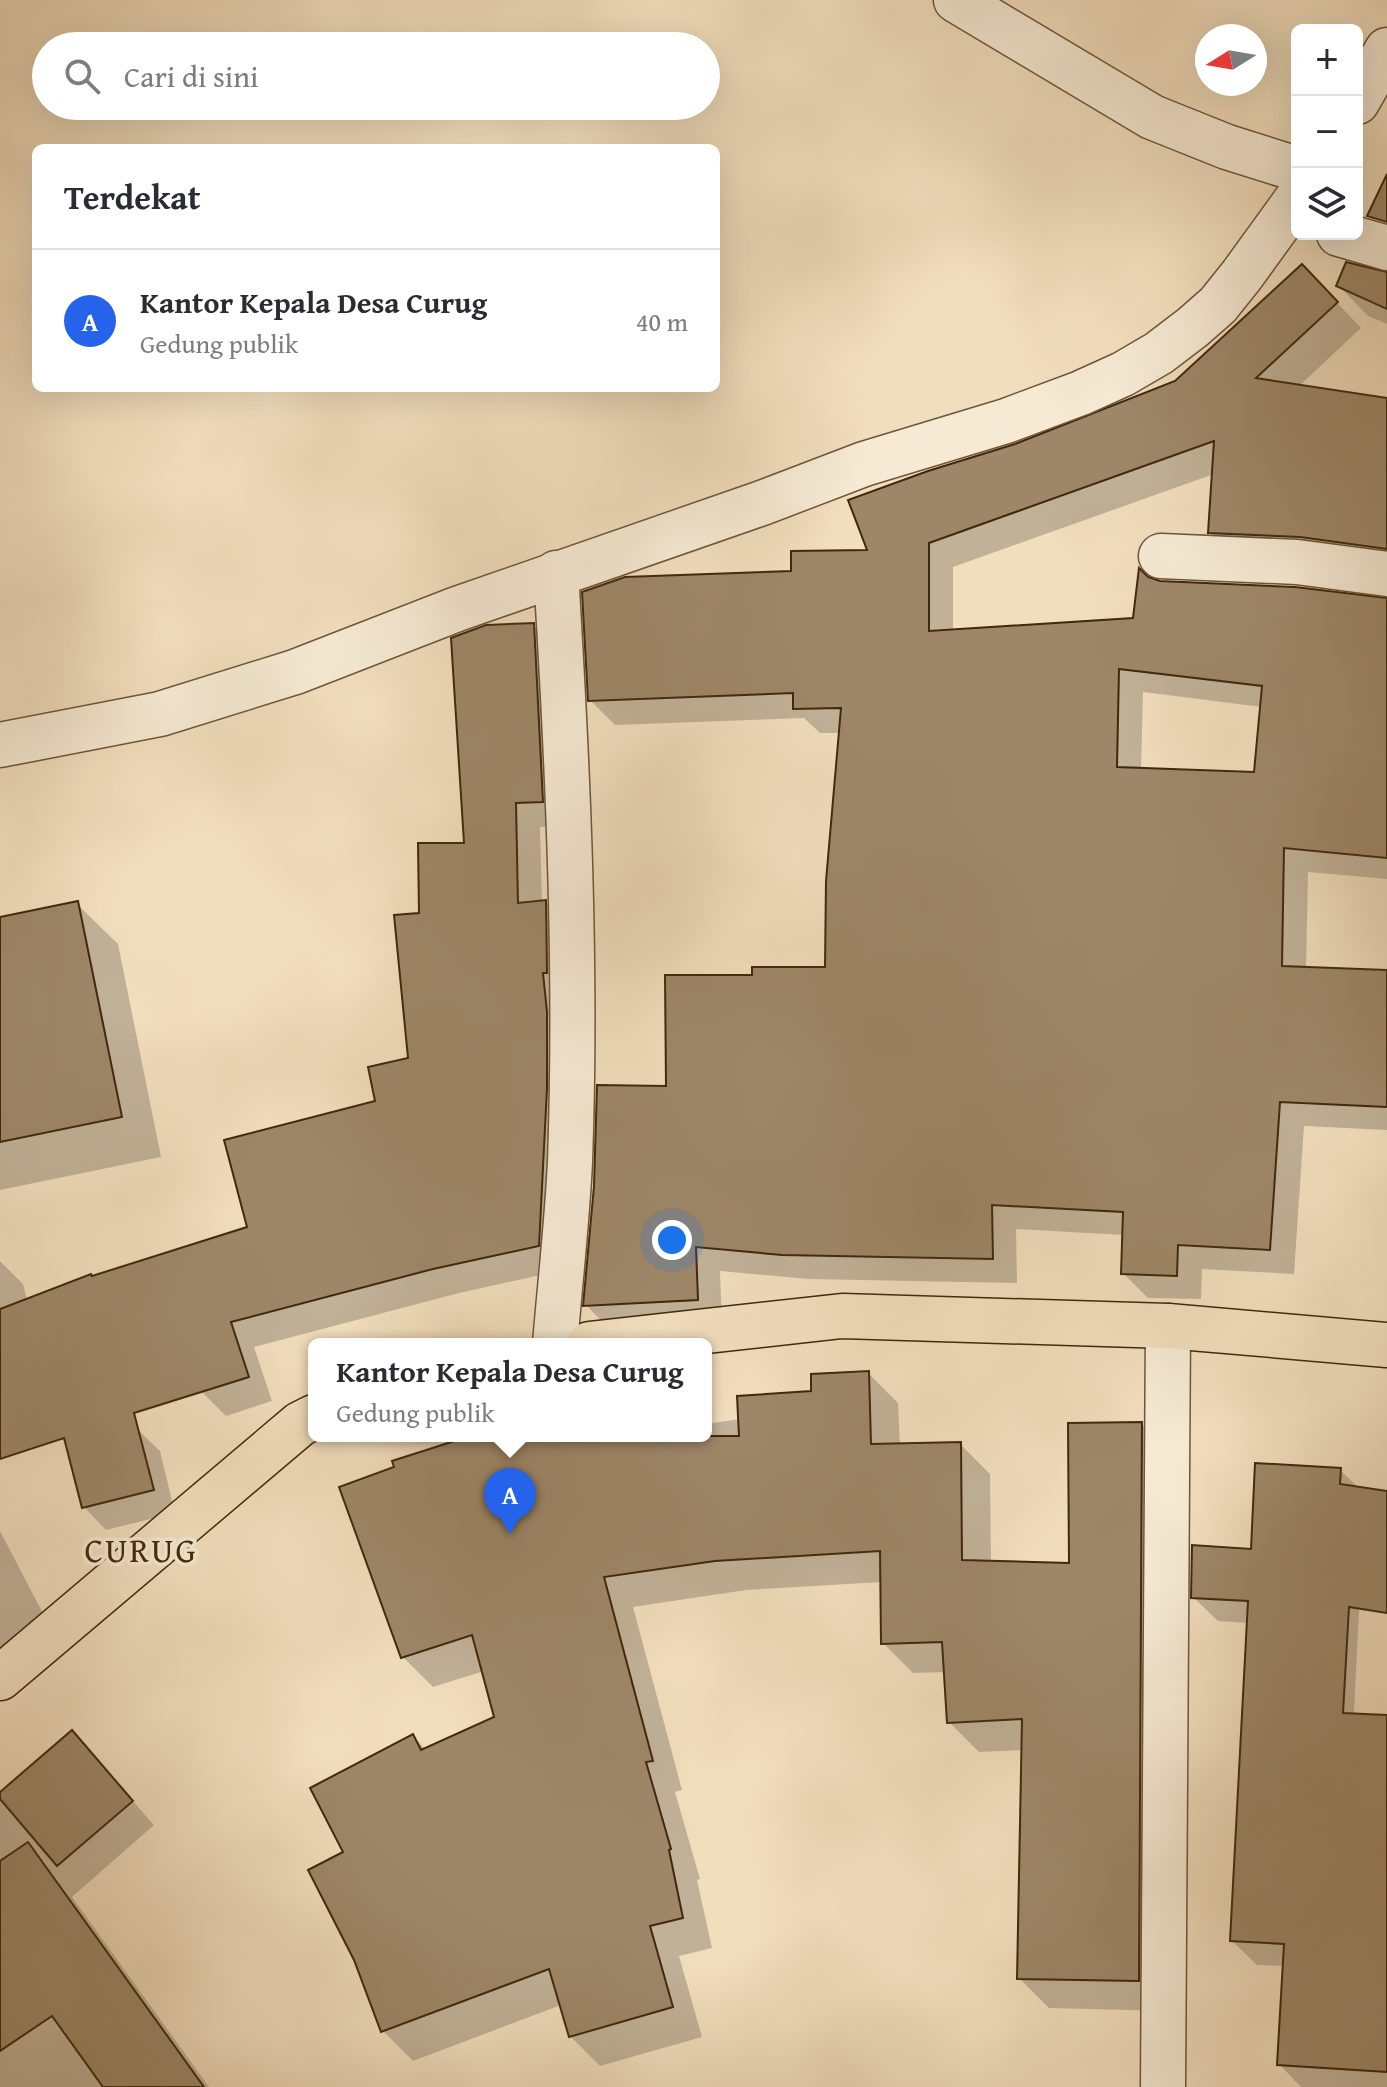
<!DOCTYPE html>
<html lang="id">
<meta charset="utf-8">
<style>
:root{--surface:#fff;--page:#f2f2f3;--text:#2b2b33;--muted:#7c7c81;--line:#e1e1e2;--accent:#2563eb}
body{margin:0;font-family:"Gentium Book Plus",serif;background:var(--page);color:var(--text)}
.controls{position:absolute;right:24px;top:24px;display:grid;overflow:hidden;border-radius:12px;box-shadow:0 8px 32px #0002}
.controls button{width:72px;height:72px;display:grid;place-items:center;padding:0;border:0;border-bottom:2px solid var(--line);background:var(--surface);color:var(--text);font:40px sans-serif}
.compass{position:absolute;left:1195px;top:24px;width:72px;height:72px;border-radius:50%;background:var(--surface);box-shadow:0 8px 32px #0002;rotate:259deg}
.you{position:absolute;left:672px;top:1240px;width:28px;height:28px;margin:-20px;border:6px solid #fff;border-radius:50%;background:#1a73e8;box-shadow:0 0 0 12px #1a73e833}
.badge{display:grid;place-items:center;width:52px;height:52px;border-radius:50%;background:var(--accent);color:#fff;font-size:26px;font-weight:700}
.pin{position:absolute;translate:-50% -66px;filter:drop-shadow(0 2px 4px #0008)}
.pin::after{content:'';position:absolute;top:42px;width:28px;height:24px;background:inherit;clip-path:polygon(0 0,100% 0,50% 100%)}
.popup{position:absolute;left:308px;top:1338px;width:404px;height:104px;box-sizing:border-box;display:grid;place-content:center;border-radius:12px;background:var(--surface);filter:drop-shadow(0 2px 6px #0005);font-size:26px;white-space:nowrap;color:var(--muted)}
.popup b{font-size:30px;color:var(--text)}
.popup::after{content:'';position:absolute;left:50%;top:100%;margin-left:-16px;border:16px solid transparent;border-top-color:var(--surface)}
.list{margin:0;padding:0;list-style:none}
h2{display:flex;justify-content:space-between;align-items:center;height:104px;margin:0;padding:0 32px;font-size:34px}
h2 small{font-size:26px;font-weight:400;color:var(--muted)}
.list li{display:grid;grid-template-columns:52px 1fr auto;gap:24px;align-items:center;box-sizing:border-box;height:144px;padding:0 32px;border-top:2px solid var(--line)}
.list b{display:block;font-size:30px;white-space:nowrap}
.list p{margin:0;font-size:26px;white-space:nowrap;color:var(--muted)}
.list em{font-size:26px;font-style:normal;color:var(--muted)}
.icon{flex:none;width:44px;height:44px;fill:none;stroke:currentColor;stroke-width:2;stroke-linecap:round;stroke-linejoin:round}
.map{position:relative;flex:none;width:1387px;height:2087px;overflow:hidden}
.search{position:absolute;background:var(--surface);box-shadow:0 8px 32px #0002;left:32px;top:32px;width:688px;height:88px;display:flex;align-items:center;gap:20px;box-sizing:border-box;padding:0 28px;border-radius:44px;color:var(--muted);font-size:30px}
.panel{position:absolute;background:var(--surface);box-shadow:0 8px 32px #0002;left:32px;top:144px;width:688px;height:248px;border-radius:12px}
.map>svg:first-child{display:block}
.shadow{fill:#0003;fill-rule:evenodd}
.building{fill:#9d8768;stroke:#41280b;stroke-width:2;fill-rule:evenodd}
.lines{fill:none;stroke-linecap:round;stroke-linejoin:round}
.minor-casing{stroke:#6d5638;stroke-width:47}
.major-casing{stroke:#41280b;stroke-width:47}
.minor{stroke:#f6ead4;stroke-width:44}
.major{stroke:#f1debd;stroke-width:44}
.labels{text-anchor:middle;stroke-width:7;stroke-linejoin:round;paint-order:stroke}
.quarter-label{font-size:34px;letter-spacing:2px;fill:#41280b;stroke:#f6ead4}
</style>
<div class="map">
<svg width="1387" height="2087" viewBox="0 0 1387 2087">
<rect width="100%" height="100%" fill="#f1debd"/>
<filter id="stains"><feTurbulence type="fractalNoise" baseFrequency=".0025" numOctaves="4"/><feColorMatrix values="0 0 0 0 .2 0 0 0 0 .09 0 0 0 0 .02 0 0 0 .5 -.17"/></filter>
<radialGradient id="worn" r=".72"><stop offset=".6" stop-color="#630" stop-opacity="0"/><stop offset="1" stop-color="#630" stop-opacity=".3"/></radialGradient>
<g class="shadow">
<polygon points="1387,274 1387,324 1368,316 1338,285"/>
<path d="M 1326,291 L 1361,328 L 1298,387 L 1387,400 L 1387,569 L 1235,557 L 1210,532 L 1214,474 L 953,567 L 953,631 L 1135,620 L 1148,579 L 1160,583 L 1387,600 L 1387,879 L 1308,872 L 1306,969 L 1387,972 L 1387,1130 L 1304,1126 L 1294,1274 L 1202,1269 L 1201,1299 L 1148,1298 L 1123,1273 L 1124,1235 L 1016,1229 L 1017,1283 L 808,1279 L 720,1271 L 722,1324 L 610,1330 L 586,1305 L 668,1088 L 827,969 L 841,733 L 820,733 L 804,718 L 615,725 L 590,700 L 793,573 L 870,552 L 1015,446 L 1176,383 ZM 1143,692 L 1262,707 L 1255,775 L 1141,770 Z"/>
<polygon points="533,625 558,650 567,826 540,827 542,903 545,902 570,927 563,1270 459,1293 254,1347 272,1401 226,1416 201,1391 0,1448 0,1261 23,1284 27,1300 249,1228 378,1102 410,1060 421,915 466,845"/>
<polygon points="77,904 118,944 161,1157 0,1190 0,919"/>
<polygon points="868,1373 898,1403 900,1445 960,1444 990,1474 991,1562 1071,1565 1142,1424 1172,1454 1168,2011 1049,2008 1019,1978 1024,1750 979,1752 949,1722 946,1672 913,1673 883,1643 882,1582 746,1590 633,1607 682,1790 675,1792 700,1879 697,1880 712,1948 679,1956 702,2037 600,2066 570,2036 561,2005 413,2061 383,2031 413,1736 426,1750 497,1718 484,1671 433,1687 403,1657 479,1436 706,1436 706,1424 740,1419"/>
<polygon points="137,1429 160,1451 175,1513 106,1530 84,1507"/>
<polygon points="1340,1470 1365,1494 1352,1751 1387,1754 1387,2087 1301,2087 1279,2064 1285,1966 1257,1965 1232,1941 1249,1623 1218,1621 1193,1597 1252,1551"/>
<polygon points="0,1531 49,1625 0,1649"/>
<polygon points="72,1733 154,1825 72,1897 209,2087 0,2087 0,1794"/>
</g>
<g class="building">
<polygon points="1387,174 1387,222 1367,216"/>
<polygon points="1346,262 1387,272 1387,309 1336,286"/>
<path d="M 1302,264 L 1338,302 L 1256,378 L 1387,398 L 1387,549 L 1300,537 L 1208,533 L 1214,441 L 929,543 L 929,631 L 1133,618 L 1139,568 L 1148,577 L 1160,581 L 1295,587 L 1387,598 L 1387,858 L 1284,848 L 1282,966 L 1387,970 L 1387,1107 L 1280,1102 L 1270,1250 L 1178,1245 L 1177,1276 L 1121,1274 L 1123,1212 L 992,1205 L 993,1259 L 782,1255 L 696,1247 L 698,1300 L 583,1306 L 594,1186 L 597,1085 L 666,1086 L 665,975 L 752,975 L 752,967 L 825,967 L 826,881 L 841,708 L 793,709 L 793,693 L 588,701 L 582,592 L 625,577 L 791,571 L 791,551 L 867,550 L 848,500 L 928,471 L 1015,444 L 1175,381 ZM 1119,669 L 1262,686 L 1254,772 L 1117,767 Z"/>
<polygon points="534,623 543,802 516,803 518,903 546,900 547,973 543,973 547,1012 547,1088 539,1246 433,1269 231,1322 249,1377 134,1413 154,1490 82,1508 64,1438 0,1459 0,1309 91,1274 92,1276 247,1227 224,1140 375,1101 368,1067 408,1058 394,915 419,913 418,843 464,843 451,638 486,625"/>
<polygon points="78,901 122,1117 0,1142 0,917"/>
<polygon points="869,1371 871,1444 961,1442 962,1560 1069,1563 1068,1423 1142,1422 1139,1981 1017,1979 1022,1719 947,1723 942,1642 881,1644 880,1551 715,1561 604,1577 653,1761 646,1762 671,1849 669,1850 683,1918 650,1926 673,2007 569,2037 549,1969 381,2032 354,1960 308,1870 343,1852 310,1788 413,1734 421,1750 494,1717 472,1635 401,1658 339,1487 394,1467 392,1461 470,1436 739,1436 737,1396 811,1391 811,1374"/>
<polygon points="1255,1463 1341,1468 1340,1484 1387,1491 1387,1613 1349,1607 1343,1713 1387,1715 1387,2072 1277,2065 1284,1944 1230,1941 1248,1601 1191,1598 1192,1545 1251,1549"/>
<polygon points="72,1730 133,1801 57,1866 0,1799 0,1792"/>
<polygon points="28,1842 204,2087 103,2087 52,2016 0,2051 0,1861"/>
</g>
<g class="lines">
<g class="minor-casing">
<g id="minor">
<polyline points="956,0 1152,117 1227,147 1297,169"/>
<polyline points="1357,102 1387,50"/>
<polyline points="1339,234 1387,248"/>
<polyline points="1161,556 1297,562 1387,574"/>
<polyline points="0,745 160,714 295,672 457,609 762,503 864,464 1006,421 1081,393 1123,374 1159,353 1193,327 1218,305 1242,275 1297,199"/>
<path d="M 555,1344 C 560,1284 567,1223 570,1162 C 577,966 568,770 556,573"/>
<polyline points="1163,2087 1168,1326"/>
</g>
</g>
<g class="major-casing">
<g id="major">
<polyline points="589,1344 842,1316 1168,1326 1387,1345"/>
<polyline points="0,1678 300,1424 314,1417"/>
</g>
</g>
<use href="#minor" class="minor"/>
<use href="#major" class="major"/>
</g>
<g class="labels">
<g class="quarter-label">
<text x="141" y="1562">CURUG</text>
</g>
</g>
<rect width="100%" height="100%" filter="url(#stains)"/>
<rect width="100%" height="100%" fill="url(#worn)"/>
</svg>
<div class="controls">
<button>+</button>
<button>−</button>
<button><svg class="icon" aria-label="layers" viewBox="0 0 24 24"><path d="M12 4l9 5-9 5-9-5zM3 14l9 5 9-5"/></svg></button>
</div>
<svg class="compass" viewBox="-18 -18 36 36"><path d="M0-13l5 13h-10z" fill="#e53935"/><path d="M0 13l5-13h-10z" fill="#7c7c81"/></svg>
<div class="you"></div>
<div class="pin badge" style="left:510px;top:1534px">A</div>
<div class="popup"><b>Kantor Kepala Desa Curug</b>Gedung publik</div>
<div class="search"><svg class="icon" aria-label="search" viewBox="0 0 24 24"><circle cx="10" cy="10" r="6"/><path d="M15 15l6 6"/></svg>Cari di sini</div>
<section class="panel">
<h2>Terdekat<small></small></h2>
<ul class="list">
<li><span class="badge">A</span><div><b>Kantor Kepala Desa Curug</b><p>Gedung publik</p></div><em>40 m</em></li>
</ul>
</section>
</div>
